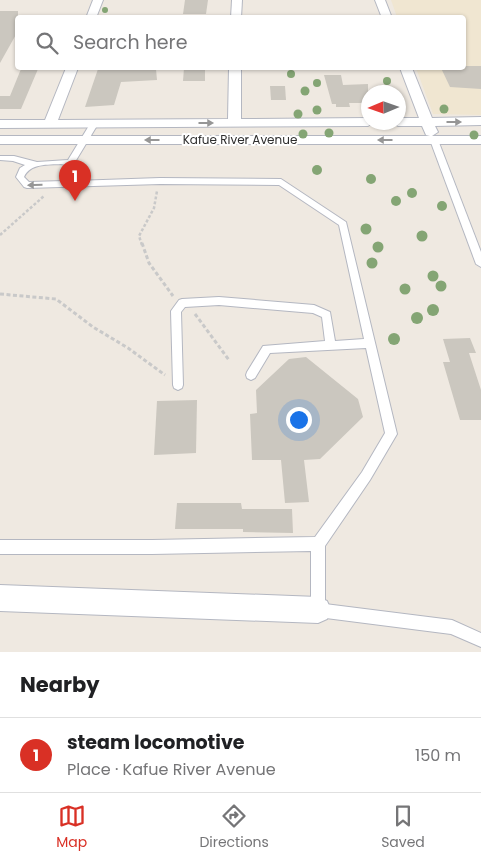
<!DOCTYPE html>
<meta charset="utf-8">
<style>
:root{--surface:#fff;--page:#f2f2f2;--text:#202124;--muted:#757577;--line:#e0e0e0;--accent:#d93025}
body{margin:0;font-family:Poppins,sans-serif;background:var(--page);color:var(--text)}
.compass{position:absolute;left:361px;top:85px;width:45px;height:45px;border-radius:50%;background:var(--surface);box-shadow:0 1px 4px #0004;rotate:268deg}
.you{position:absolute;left:298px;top:419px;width:18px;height:18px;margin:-12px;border:4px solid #fff;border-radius:50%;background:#1a73e8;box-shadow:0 0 0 8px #1a73e833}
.badge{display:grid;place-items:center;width:32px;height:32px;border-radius:50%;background:var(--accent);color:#fff;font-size:16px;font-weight:700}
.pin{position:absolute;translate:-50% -41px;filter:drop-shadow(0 1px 2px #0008)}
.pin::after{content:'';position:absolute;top:26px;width:18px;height:15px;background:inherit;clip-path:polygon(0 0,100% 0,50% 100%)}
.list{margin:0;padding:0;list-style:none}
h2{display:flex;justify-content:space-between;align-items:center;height:65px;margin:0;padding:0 20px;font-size:21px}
h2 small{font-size:16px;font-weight:400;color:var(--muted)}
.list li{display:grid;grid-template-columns:32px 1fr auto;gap:15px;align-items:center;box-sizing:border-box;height:75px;padding:0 20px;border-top:1px solid var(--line)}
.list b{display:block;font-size:19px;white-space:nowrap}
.list p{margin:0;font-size:16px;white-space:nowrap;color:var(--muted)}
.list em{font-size:16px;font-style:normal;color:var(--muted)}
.icon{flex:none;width:28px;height:28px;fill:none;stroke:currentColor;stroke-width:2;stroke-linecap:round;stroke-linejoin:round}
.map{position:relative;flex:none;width:481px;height:652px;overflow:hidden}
.search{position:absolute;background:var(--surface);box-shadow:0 1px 4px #0004;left:15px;right:15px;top:15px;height:55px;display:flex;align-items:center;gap:12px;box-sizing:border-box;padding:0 18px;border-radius:5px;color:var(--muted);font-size:19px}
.sheet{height:140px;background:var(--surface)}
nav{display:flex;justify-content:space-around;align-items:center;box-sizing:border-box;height:70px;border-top:1px solid var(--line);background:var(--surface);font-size:14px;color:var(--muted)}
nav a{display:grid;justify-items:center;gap:2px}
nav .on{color:var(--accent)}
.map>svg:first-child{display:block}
.education{fill:#f0e6d1}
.building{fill:#cbc7bf}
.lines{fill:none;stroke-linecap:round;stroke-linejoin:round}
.service-casing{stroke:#b4b7c1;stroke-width:2}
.minor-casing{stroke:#b4b7c1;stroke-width:2}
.path-far1{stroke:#c9c9c9;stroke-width:2.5;stroke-dasharray:3 2;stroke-linecap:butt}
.path{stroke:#c9c9c9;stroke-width:3;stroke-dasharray:4 2.5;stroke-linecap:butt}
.service{fill:#fff;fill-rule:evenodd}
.minor{fill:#fff;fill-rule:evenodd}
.tree{fill:#84a574}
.oneway{fill:#969696}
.labels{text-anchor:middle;stroke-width:4;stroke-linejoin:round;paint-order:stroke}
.far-street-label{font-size:12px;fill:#2e2e2e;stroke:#fff}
</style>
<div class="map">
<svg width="481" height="652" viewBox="0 0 481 652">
<rect width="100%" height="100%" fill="#efe9e1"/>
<polygon class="education" points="391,0 481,0 481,115 433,114 416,68 464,68 464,18 397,17"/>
<g class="building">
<polygon points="185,0 208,0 206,14 183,14"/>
<polygon points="0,11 18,11 18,31 0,63"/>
<polygon points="464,66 481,66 481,89 450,87 441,68 464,68"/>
<polygon points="133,68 156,69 157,80 121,82 114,105 85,107 98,69"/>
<polygon points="184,68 205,68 205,81 183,81"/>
<polygon points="21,69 38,69 21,109 0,109 0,96 10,96"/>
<polygon points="324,75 341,75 343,85 368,84 368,103 349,103 350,107 336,107 336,104 332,104"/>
<polygon points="270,86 285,86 286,100 271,100"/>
<polygon points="470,338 476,353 469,353 481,390 481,420 460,420 443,362 450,362 443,339"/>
<polygon points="306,357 358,399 363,417 320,459 304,460 309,502 285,503 281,460 252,460 250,414 257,413 256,390 289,359"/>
<polygon points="197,400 196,453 154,455 157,401"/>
<polygon points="177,503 241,503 242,509 292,509 293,533 243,532 243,529 175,529"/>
</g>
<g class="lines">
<g class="service-casing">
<g id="service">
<path d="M 94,122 L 98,124 L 75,162 L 81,167 L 82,174 L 74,181 L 160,178 L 281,179 L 346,222 L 397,434 L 370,480 L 325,546 L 325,604 L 452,620 L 481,633 L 481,647 L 451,634 L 318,617 L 313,615 L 311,610 L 311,551 L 152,554 L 0,554 L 0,540 L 152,540 L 315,537 L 362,472 L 385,433 L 366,348 L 270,353 L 255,378 L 251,380 L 247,378 L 246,375 L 247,372 L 263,346 L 325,341 L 322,317 L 313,313 L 219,305 L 185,307 L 181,312 L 183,385 L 182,388 L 178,390 L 174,388 L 173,385 L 171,311 L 179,300 L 182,299 L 219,297 L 314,305 L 330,312 L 335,341 L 364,339 L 339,225 L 279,185 L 160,184 L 27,188 L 24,187 L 16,177 L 20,168 L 25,165 L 13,161 L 0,160 L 0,156 L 14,156 L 37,162 L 68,160 L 90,124 ZM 61,164 L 70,166 L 73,168 L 74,173 L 64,181 L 29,182 L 24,177 C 30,163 48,165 61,164 Z"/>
<polygon points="431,138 438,140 481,252 481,267 476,264 430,140"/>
</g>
</g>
<g class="minor-casing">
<g id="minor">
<polygon points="93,0 103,0 96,18 86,18"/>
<polygon points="232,0 242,0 241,18 231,18"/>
<polygon points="375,0 385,0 392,18 382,18"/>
<polygon points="66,68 78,68 58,120 228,119 229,68 241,68 241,119 368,118 368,122 374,122 368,126 0,128 0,120 45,120"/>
<polygon points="400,68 412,68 432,118 481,117 481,125 435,126 438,132 432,136 481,136 481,144 0,144 0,136 430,136 426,135 422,126 398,126 392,122 398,122 398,118 419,118"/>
<polygon points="0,585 318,597 327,601 331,610 327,619 318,623 0,611"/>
</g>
</g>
<g class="path-far1">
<polyline points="0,235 44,196"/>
<polyline points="142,245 139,236 154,208 157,191"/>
</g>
<g class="path">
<polyline points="142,243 149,263 173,296"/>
<polyline points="0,294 56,299 93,327 128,348 165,375"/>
<polyline points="195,314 229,360"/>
</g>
<use href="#service" class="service"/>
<use href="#minor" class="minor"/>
</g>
<g class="tree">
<circle cx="105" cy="10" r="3"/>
<circle cx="291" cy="74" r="4"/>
<circle cx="387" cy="81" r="4"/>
<circle cx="317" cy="83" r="4"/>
<circle cx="305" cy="91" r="4.5"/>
<circle cx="444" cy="109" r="4.5"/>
<circle cx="317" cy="110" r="4.5"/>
<circle cx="298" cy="114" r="4.5"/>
<circle cx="329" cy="133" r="4.5"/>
<circle cx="303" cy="134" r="4.5"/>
<circle cx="474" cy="135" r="4.5"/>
<circle cx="317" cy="170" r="5"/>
<circle cx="371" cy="179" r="5"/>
<circle cx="412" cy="193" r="5"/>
<circle cx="396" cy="201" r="5"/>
<circle cx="442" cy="206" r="5"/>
<circle cx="366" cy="229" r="5.5"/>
<circle cx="422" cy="236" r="5.5"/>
<circle cx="378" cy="247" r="5.5"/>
<circle cx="372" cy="263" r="5.5"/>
<circle cx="433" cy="276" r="5.5"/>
<circle cx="441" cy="286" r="5.5"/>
<circle cx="405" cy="289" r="5.5"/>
<circle cx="433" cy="310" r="6"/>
<circle cx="417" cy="318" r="6"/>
<circle cx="394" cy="339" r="6"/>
</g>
<defs><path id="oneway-solid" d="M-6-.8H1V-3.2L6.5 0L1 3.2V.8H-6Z" transform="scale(1.25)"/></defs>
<g class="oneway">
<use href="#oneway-solid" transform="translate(454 122)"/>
<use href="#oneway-solid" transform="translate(206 123)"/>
<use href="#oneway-solid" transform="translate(152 140) rotate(-180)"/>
<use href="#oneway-solid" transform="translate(385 140) rotate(-180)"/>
<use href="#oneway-solid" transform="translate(35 185) rotate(179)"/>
</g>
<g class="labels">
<g class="far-street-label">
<text x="240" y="144">Kafue River Avenue</text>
</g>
</g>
</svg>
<svg class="compass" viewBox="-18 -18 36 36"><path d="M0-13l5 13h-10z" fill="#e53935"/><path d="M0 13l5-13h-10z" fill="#757577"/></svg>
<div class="you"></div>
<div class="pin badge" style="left:75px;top:201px">1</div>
<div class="search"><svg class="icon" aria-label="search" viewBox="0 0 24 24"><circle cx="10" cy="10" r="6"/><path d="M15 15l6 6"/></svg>Search here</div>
</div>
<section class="sheet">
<h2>Nearby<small></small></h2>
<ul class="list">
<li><span class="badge">1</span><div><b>steam locomotive</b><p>Place · Kafue River Avenue</p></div><em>150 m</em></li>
</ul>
</section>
<nav>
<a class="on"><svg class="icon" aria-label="map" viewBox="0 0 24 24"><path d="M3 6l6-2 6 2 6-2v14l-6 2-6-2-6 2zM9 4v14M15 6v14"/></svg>Map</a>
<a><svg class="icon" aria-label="directions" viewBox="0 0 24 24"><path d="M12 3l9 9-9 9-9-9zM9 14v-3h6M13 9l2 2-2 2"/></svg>Directions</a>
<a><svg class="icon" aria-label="saved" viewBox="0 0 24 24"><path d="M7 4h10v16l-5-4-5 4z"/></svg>Saved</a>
</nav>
